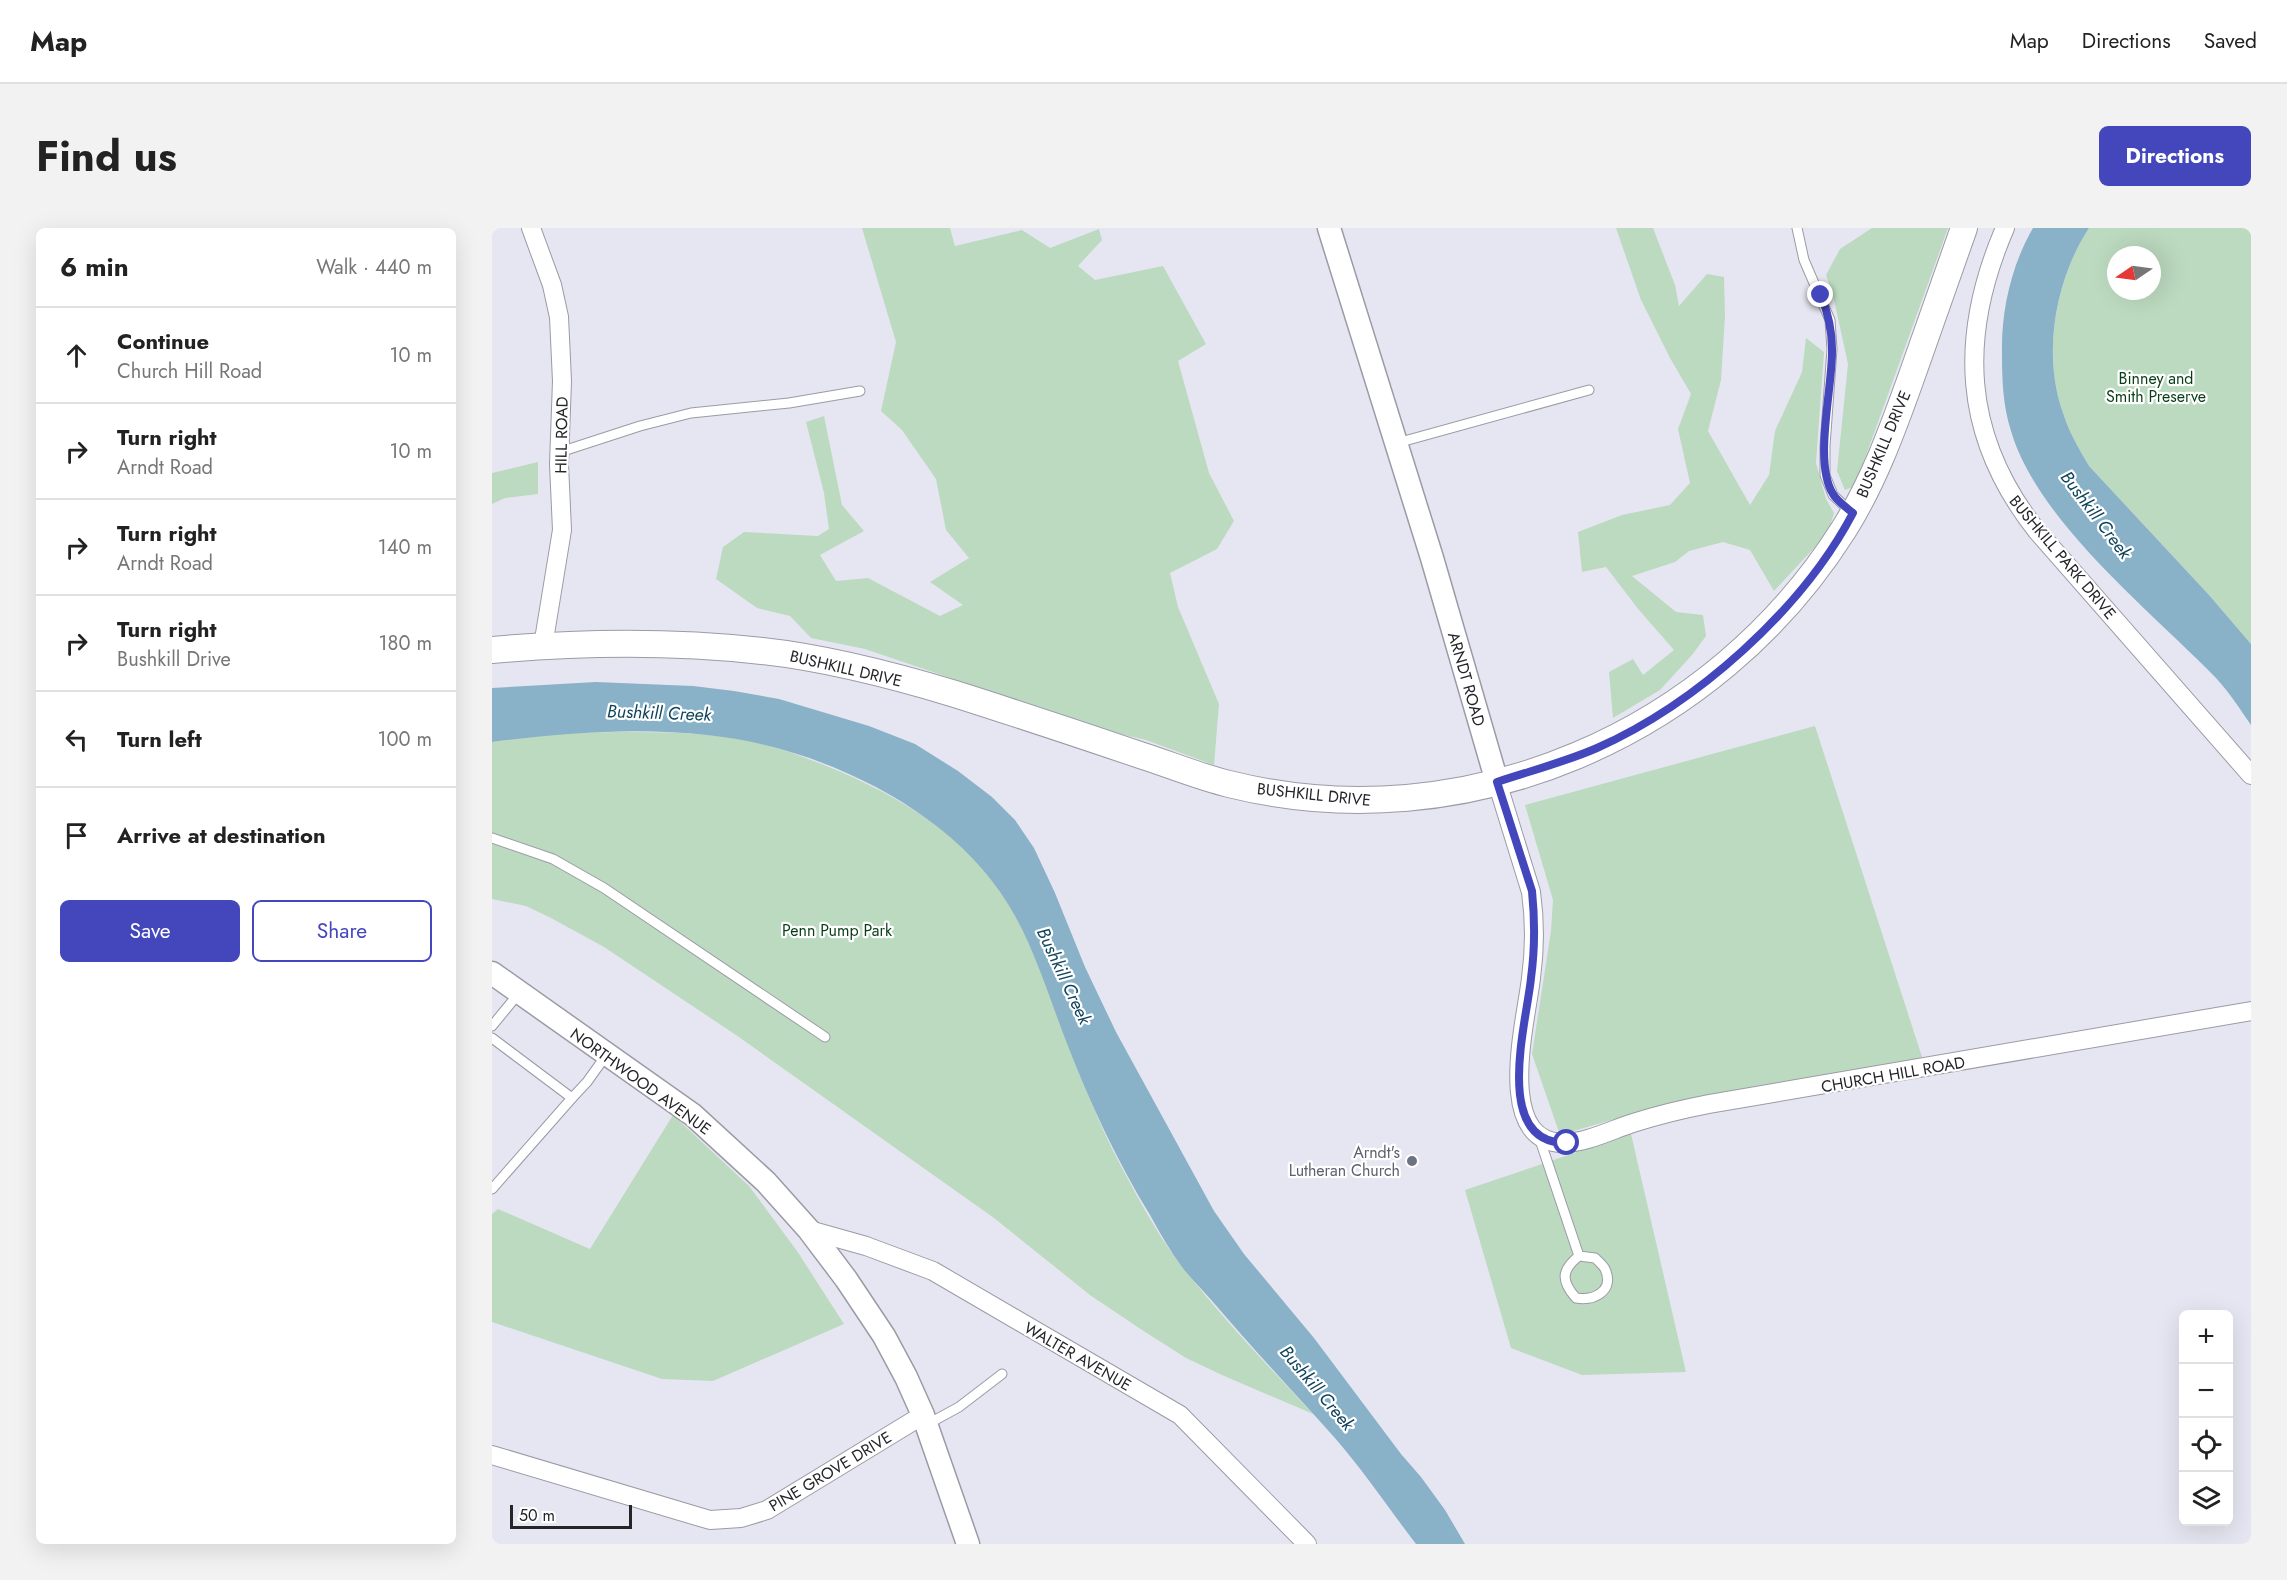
<!DOCTYPE html>
<meta charset="utf-8">
<style>
:root{--surface:#fff;--page:#f2f2f2;--text:#222;--muted:#767676;--line:#e0e0e0;--accent:#4447bc}
body{margin:0;font-family:Jost,sans-serif;background:var(--page);color:var(--text)}
.controls{position:absolute;right:18px;bottom:18px;display:grid;overflow:hidden;border-radius:9px;box-shadow:0 6px 24px #0002}
.controls button{width:54px;height:54px;display:grid;place-items:center;padding:0;border:0;border-bottom:2px solid var(--line);background:var(--surface);color:var(--text);font:30px sans-serif}
.compass{position:absolute;left:1615px;top:18px;width:54px;height:54px;border-radius:50%;background:var(--surface);box-shadow:0 6px 24px #0002;rotate:257deg}
.scale{position:absolute;left:18px;bottom:15px;width:122px;box-sizing:border-box;padding-left:6px;border:3px solid #242429;border-top:0;font-size:16px;line-height:21px;white-space:nowrap;color:#242429;-webkit-text-stroke:4px #fff;paint-order:stroke}
.stop{position:absolute;width:18px;height:18px;margin:-14px;border:4px solid #4447bc;border-radius:50%;background:#fff}
.stop.end{background:#4447bc;border-color:#fff;box-shadow:0 2px 6px #0008}
.list{margin:0;padding:0;list-style:none}
h2{display:flex;justify-content:space-between;align-items:center;height:78px;margin:0;padding:0 24px;font-size:26px}
h2 small{font-size:20px;font-weight:400;color:var(--muted)}
.list li{display:grid;grid-template-columns:39px 1fr auto;gap:18px;align-items:center;box-sizing:border-box;height:96px;padding:0 24px;border-top:2px solid var(--line)}
.list b{display:block;font-size:22px;white-space:nowrap}
.list p{margin:0;font-size:20px;white-space:nowrap;color:var(--muted)}
.list em{font-size:20px;font-style:normal;color:var(--muted)}
.actions{display:flex;gap:12px;padding:18px 24px}
.actions a{flex:1;padding:14px 0;border:2px solid var(--accent);border-radius:9px;text-align:center;font-size:21px;color:var(--accent)}
.actions .main{background:var(--accent);color:#fff}
.icon{flex:none;width:33px;height:33px;fill:none;stroke:currentColor;stroke-width:2;stroke-linecap:round;stroke-linejoin:round}
.map{position:relative;flex:none;width:1759px;height:1316px;overflow:hidden;border-radius:9px}
header{display:flex;align-items:center;gap:36px;box-sizing:border-box;height:84px;padding:0 30px;background:var(--surface);border-bottom:2px solid var(--line)}
header strong{font-size:28px}
nav{display:flex;gap:33px;margin-inline-start:auto;font-size:21px}
.intro{display:flex;align-items:center;justify-content:space-between;box-sizing:border-box;height:144px;padding:0 36px}
h1{margin:0;font-size:42px}
.button{padding:15px 27px;border-radius:9px;background:var(--accent);color:#fff;font-size:21px;font-weight:700}
main{display:flex;gap:36px;padding:0 36px}
aside{flex:1;background:var(--surface);border-radius:9px;box-shadow:0 6px 24px #0002}
.map>svg:first-child{display:block}
.green{fill:#bcdabf;fill-rule:evenodd}
.water{fill:#89b1c7}
.lines{fill:none;stroke-linecap:round;stroke-linejoin:round}
.service-casing{stroke:#9b9ba6;stroke-width:11}
.minor-casing{stroke:#9b9ba6;stroke-width:20}
.tertiary-casing{stroke:#9b9ba6;stroke-width:25}
.secondary-casing{stroke:#9b9ba6;stroke-width:28}
.service{stroke:#fff;stroke-width:9}
.minor{stroke:#fff;stroke-width:18}
.tertiary{stroke:#fff;stroke-width:22}
.secondary{stroke:#fff;stroke-width:26}
.route{stroke:#4447bc;stroke-width:8}
.worship-dot{fill:#6b7280;stroke:#fff;stroke-width:2}
.labels{text-anchor:middle;stroke-width:4.5;stroke-linejoin:round;paint-order:stroke}
.park-label{font-size:16px;fill:#093d17;stroke:#fff}
.street-label{font-size:16px;fill:#242429;stroke:#fff}
.worship-label{font-size:16px;fill:#5b616d;stroke:#fff;text-anchor:end}
.water-label{font-size:18px;font-style:italic;fill:#0f445c;stroke:#fff}
</style>
<header>
<strong>Map</strong>
<nav><a>Map</a><a>Directions</a><a>Saved</a></nav>
</header>
<div class="intro"><h1>Find us</h1><a class="button">Directions</a></div>
<main>
<aside>
<h2>6 min<small>Walk · 440 m</small></h2>
<ul class="list">
<li><svg class="icon" aria-label="ahead" viewBox="0 0 24 24"><path d="M12 20V5M6 11l6-6 6 6"/></svg><div><b>Continue</b><p>Church Hill Road</p></div><em>10 m</em></li>
<li><svg class="icon" aria-label="right" viewBox="0 0 24 24"><path d="M7 20v-9h11M14 6l5 5-5 5"/></svg><div><b>Turn right</b><p>Arndt Road</p></div><em>10 m</em></li>
<li><svg class="icon" aria-label="right" viewBox="0 0 24 24"><path d="M7 20v-9h11M14 6l5 5-5 5"/></svg><div><b>Turn right</b><p>Arndt Road</p></div><em>140 m</em></li>
<li><svg class="icon" aria-label="right" viewBox="0 0 24 24"><path d="M7 20v-9h11M14 6l5 5-5 5"/></svg><div><b>Turn right</b><p>Bushkill Drive</p></div><em>180 m</em></li>
<li><svg class="icon" aria-label="left" viewBox="0 0 24 24"><path d="M17 20v-9H6M10 6l-5 5 5 5"/></svg><div><b>Turn left</b></div><em>100 m</em></li>
<li><svg class="icon" aria-label="arrive" viewBox="0 0 24 24"><path d="M6 21V4h12l-3 4 3 4H6"/></svg><div><b>Arrive at destination</b></div></li>
</ul>
<div class="actions"><a class="main">Save</a><a>Share</a></div>
</aside>
<div class="map">
<svg width="1759" height="1316" viewBox="0 0 1759 1316">
<rect width="100%" height="100%" fill="#e6e6f2"/>
<g class="green">
<polygon points="370,0 458,0 463,18 530,2 558,20 607,1 610,12 586,38 603,52 671,38 714,116 686,133 717,245 742,293 725,321 678,345 686,379 727,476 722,537 654,512 616,503 373,421 319,410 298,388 265,380 224,351 231,319 252,304 326,308 337,301 332,265 314,194 332,188 350,277 372,303 328,327 344,353 376,350 448,388 471,377 438,354 477,330 454,302 444,251 410,202 389,183 404,114"/>
<polygon points="1124,0 1161,0 1183,57 1187,78 1215,46 1232,49 1233,88 1229,152 1216,203 1258,277 1277,247 1283,203 1310,144 1314,110 1332,124 1324,235 1334,271 1342,285 1336,305 1282,363 1258,322 1231,314 1197,323 1183,334 1140,348 1184,384 1211,387 1214,408 1200,427 1168,462 1121,490 1117,444 1141,431 1151,447 1182,422 1147,382 1114,339 1090,344 1086,304 1130,287 1178,277 1198,255 1186,201 1199,166 1178,130 1149,72"/>
<polygon points="1380,0 1456,0 1363,258 1353,262 1345,243 1356,136 1341,67 1334,47 1348,21"/>
<path d="M 1597,0 L 1759,0 L 1759,416 L 1717,367 L 1597,238 C 1587,221 1577,204 1571,185 C 1550,126 1563,52 1597,0 ZM 1624,27 L 1660,27 L 1660,63 L 1624,63 Z"/>
<polygon points="46,234 46,266 13,270 0,276 0,245"/>
<polygon points="1323,498 1431,832 1181,874 1068,907 1040,826 1059,703 1061,672 1033,577"/>
<path d="M 126,504 C 171,504 218,504 262,514 C 288,520 313,529 337,539 C 408,568 477,609 517,677 C 564,759 584,855 629,938 C 646,970 669,1013 692,1041 C 732,1092 777,1139 821,1186 L 730,1147 L 694,1130 L 647,1100 L 598,1067 L 502,990 L 244,807 L 112,719 L 59,690 L 34,678 L 0,671 L 0,514 L 73,505 Z"/>
<polygon points="181,887 257,958 305,1023 352,1096 221,1153 170,1151 0,1094 0,986 6,981 98,1021"/>
<polygon points="1139,906 1194,1144 1090,1147 1019,1120 973,962"/>
</g>
<g class="water">
<path d="M 1541,0 L 1597,0 C 1563,52 1550,126 1571,185 C 1577,204 1587,221 1597,238 L 1717,367 L 1759,416 L 1759,497 C 1748,481 1737,464 1724,450 C 1658,382 1546,294 1519,203 C 1511,178 1510,152 1510,127 C 1509,83 1519,38 1541,0 Z"/>
<path d="M 104,454 L 201,458 L 242,463 L 287,471 L 377,498 L 423,516 L 466,543 L 500,569 L 523,592 L 542,620 L 563,665 L 593,739 L 624,804 L 722,983 L 752,1026 L 822,1110 L 909,1226 L 929,1249 L 953,1282 L 973,1316 L 924,1316 C 897,1281 872,1243 842,1209 C 802,1164 760,1120 721,1074 C 711,1062 699,1051 690,1039 C 678,1023 668,1005 658,987 C 625,933 599,877 576,818 C 557,770 543,720 516,676 C 457,579 324,518 215,507 C 143,499 71,505 0,514 L 0,460 Z"/>
</g>
<g class="lines">
<g class="service-casing">
<g id="service">
<polyline points="1305,0 1312,32 1338,92 1340,121 1333,218 1333,247 1341,267 1359,284"/>
<polyline points="905,215 1097,162"/>
<polyline points="68,224 148,198 199,185 297,175 368,163"/>
<polyline points="0,610 61,631 112,660 333,809"/>
<polyline points="0,798 27,765"/>
<polyline points="0,810 80,870 95,854 115,826"/>
<path d="M 1047,909 L 1087,1028 C 1069,1042 1069,1053 1084,1070 C 1102,1073 1123,1063 1113,1041 C 1111,1037 1106,1033 1103,1030 L 1087,1028"/>
<polyline points="0,961 80,870"/>
<polyline points="434,1197 467,1179 510,1146"/>
</g>
</g>
<g class="minor-casing">
<g id="minor">
<polyline points="39,0 60,57 67,89 70,153 67,236 70,302 51,418"/>
<path d="M 1513,0 C 1466,109 1470,208 1545,303 L 1759,547"/>
<path d="M 1005,554 L 1039,664 C 1043,693 1043,721 1039,750 C 1035,789 1001,914 1071,915 C 1094,915 1119,902 1141,895 C 1166,887 1191,881 1217,876 L 1759,783"/>
<polyline points="317,1002 374,1018 441,1043 688,1187 815,1316"/>
<polyline points="0,1227 218,1292 249,1290 275,1282 431,1187"/>
</g>
</g>
<g class="tertiary-casing">
<g id="tertiary">
<polyline points="837,0 940,330 1005,554"/>
<polyline points="0,745 201,887 274,954 317,1002 354,1051 392,1108 414,1149 431,1187 476,1316"/>
</g>
</g>
<g class="secondary-casing">
<path id="secondary" d="M 0,422 C 90,414 180,413 270,423 C 335,430 400,447 463,466 C 526,486 589,507 651,528 C 679,537 708,549 737,556 C 974,615 1223,506 1352,301 C 1381,255 1400,203 1418,153 C 1436,102 1454,51 1472,0"/>
</g>
<use href="#service" class="service"/>
<use href="#minor" class="minor"/>
<use href="#tertiary" class="tertiary"/>
<use href="#secondary" class="secondary"/>
</g>
<g class="lines">
<path class="route" d="M 1075,915 C 999,916 1035,793 1039,750 C 1043,721 1043,693 1040,663 L 1005,554 C 1038,543 1073,534 1105,520 C 1204,476 1310,382 1361,285 C 1355,280 1345,273 1341,266 C 1321,234 1341,159 1340,121 C 1340,101 1336,85 1329,67"/>
</g>
<circle class="worship-dot" cx="920" cy="933" r="6"/>
<g class="labels">
<g class="park-label">
<text x="1664" y="156">Binney and<tspan x="1664" dy="18">Smith Preserve</tspan></text>
<text x="345" y="708">Penn Pump Park</text>
</g>
<g class="street-label">
<text transform="translate(69 207) rotate(-89)" y="6">HILL ROAD</text>
<text transform="translate(1391 216) rotate(-67)" y="6">BUSHKILL DRIVE</text>
<text transform="translate(1571 329) rotate(50)" y="6">BUSHKILL PARK DRIVE</text>
<text transform="translate(354 440) rotate(13)" y="6">BUSHKILL DRIVE</text>
<text transform="translate(975 451) rotate(74)" y="6">ARNDT ROAD</text>
<text transform="translate(822 566) rotate(6)" y="6">BUSHKILL DRIVE</text>
<text transform="translate(1401 846) rotate(-10)" y="6">CHURCH HILL ROAD</text>
<text transform="translate(149 853) rotate(36)" y="6">NORTHWOOD AVENUE</text>
<text transform="translate(586 1128) rotate(30)" y="6">WALTER AVENUE</text>
<text transform="translate(338 1243) rotate(-31)" y="6">PINE GROVE DRIVE</text>
</g>
<g class="worship-label">
<text x="908" y="930">Arndt's<tspan x="908" dy="18">Lutheran Church</tspan></text>
</g>
<g class="water-label">
<text transform="translate(1604 287) rotate(53)" y="6">Bushkill Creek</text>
<text transform="translate(167 485) rotate(2)" y="6">Bushkill Creek</text>
<text transform="translate(572 748) rotate(65)" y="6">Bushkill Creek</text>
<text transform="translate(825 1160) rotate(50)" y="6">Bushkill Creek</text>
</g>
</g>
</svg>
<div class="controls">
<button>+</button>
<button>−</button>
<button><svg class="icon" aria-label="locate" viewBox="0 0 24 24"><circle cx="12" cy="12" r="6"/><path d="M12 2v4M12 18v4M2 12h4M18 12h4"/></svg></button>
<button><svg class="icon" aria-label="layers" viewBox="0 0 24 24"><path d="M12 4l9 5-9 5-9-5zM3 14l9 5 9-5"/></svg></button>
</div>
<svg class="compass" viewBox="-18 -18 36 36"><path d="M0-13l5 13h-10z" fill="#e53935"/><path d="M0 13l5-13h-10z" fill="#767676"/></svg>
<div class="scale">50 m</div>
<div class="stop" style="left:1075px;top:915px"></div>
<div class="stop end" style="left:1329px;top:67px"></div>
</div>
</main>
